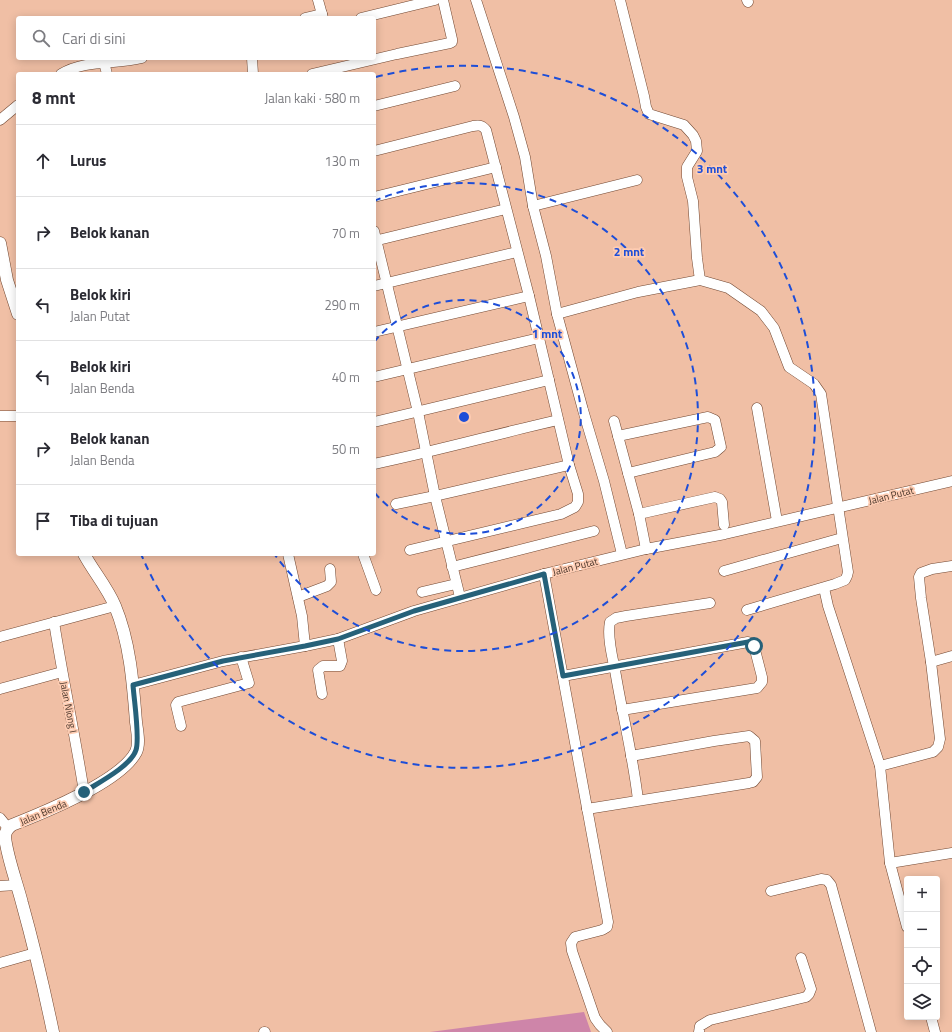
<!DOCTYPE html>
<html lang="id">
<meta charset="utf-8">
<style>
:root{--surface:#fff;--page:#f7f7f7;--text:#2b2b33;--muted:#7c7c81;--line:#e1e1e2}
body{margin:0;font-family:"Titillium Web",sans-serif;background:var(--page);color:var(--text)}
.controls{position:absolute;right:12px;bottom:12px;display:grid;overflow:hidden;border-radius:4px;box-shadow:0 2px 10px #0003}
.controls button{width:36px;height:36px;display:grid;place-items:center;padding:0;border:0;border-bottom:1px solid var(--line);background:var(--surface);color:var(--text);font:20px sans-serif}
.stop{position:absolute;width:12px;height:12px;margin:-9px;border:3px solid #266179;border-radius:50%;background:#fff}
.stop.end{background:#266179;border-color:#fff;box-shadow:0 1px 4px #0008}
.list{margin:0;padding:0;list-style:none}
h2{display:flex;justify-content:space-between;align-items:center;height:52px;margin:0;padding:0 16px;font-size:17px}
h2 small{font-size:13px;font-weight:400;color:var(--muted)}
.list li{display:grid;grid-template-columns:26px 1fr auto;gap:12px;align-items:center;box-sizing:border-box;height:72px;padding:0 16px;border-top:1px solid var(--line)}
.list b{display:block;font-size:15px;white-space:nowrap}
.list p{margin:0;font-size:13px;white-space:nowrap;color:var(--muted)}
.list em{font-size:13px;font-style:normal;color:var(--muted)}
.icon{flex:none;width:22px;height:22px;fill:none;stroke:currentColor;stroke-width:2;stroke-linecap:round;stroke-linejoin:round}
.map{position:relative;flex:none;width:952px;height:1032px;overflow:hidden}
.search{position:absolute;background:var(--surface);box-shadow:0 2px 10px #0003;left:16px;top:16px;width:360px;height:44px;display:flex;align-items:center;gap:10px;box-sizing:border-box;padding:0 14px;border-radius:4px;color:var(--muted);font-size:15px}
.panel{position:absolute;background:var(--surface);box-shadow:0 2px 10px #0003;left:16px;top:72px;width:360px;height:484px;border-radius:4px}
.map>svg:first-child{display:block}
.grass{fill:#ce85a9}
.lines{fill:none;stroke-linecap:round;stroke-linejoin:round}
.minor-casing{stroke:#724832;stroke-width:11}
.tertiary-casing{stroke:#724832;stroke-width:13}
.minor{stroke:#fff;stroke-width:10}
.tertiary{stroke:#fff;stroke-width:12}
.route{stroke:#266179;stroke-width:5}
.ring{fill:none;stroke:#1d4ed8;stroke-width:2;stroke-dasharray:7 5}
.labels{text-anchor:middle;stroke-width:3.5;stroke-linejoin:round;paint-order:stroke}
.street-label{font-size:10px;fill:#49362b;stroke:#feccb2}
.centre{fill:#1d4ed8;stroke:#feccb2;stroke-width:2}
.ring-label{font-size:12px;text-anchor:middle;font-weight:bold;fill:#1d4ed8;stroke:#feccb2;stroke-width:3.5;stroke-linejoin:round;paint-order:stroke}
</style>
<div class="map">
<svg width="952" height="1032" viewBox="0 0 952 1032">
<rect width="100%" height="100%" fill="#f0bfa5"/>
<polygon class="grass" points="584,1012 591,1032 430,1032"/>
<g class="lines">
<g class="minor-casing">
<g id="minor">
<polyline points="318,0 323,18"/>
<polyline points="476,0 514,117 525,157 533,206 546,256 557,314 583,410 604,481 622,554"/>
<polyline points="620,0 644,96 646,107 649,114 684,125 693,135 696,141 697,151 687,167 687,177 693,201 697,258 700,280"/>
<polyline points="747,0 748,2"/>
<polyline points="305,18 322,14"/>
<polyline points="361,18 435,0"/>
<polyline points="252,58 253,74"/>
<polyline points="104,62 107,74"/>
<path d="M 61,74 C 86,59 115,65 142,58"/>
<polyline points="312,74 397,54 450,43 452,42 452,39 443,0"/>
<polyline points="374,106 455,86"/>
<polyline points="0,120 18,105"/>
<path d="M 374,151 L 473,126 C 479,125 482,125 486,130 L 529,296 L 569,465 L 578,494 L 578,502 L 575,507 L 561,514 L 410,550"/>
<polyline points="374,197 496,167"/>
<polyline points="533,206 637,180"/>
<polyline points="374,231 418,412 435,496 460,597"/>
<polyline points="374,241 506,209"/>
<polyline points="374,286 517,252"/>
<polyline points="557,314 638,292 700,280 728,288 761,311 774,328 789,367 814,384 821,394 848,572 847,576 845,580 835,584 747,610"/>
<polyline points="374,332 529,296"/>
<polyline points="374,377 539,338"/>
<polyline points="757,408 777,521"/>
<polyline points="0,416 18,416"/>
<polyline points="614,421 639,514 646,549"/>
<polyline points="374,422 549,380"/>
<polyline points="618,436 708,417 715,420 721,447 715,452 628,473"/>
<path d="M 374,464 C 436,451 497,434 558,420"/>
<polyline points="396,504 435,496 569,465"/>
<polyline points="639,514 715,497 720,499 722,502 724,525"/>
<polyline points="288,554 302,616 305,646"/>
<polyline points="363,554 376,590"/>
<polyline points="452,567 594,531"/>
<polyline points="724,571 842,538"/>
<polyline points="544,574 608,922 607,927 602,930 575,937 571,943 572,951 595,1018 600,1025 607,1032"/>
<polyline points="824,588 828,606 880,766 890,863 907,927"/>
<polyline points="422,592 456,584"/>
<polyline points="298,597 327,586 331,582 330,569"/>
<path d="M 54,622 C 63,679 75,735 84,792"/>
<polyline points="0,637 115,606"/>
<polyline points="931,662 952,656"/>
<polyline points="563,676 748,642 752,643 754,646 762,677 762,682 757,688 622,710"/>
<polyline points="133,685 223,661 305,646 338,639 414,611 544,574 646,549 725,534 952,481"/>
<polyline points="0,689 62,672"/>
<polyline points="322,694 318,670 323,666 340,666 342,661 338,639"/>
<polyline points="181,726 176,705 178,702 249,683 241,657"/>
<polyline points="880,766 933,752 938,747 940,739 931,662 921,598 919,577 921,573 932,569 952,566"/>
<path d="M 638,800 C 633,756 622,713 615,670 C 612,656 607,636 610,622 L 616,618 L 626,616 L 710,603"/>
<polyline points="587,809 749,783 753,782 757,777 755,741 749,736 714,741 631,756"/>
<polyline points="0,818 8,828"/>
<polyline points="890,863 952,853"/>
<polyline points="0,886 17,885"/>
<polyline points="771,891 821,879 827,880 831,885 871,1032"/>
<polyline points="0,963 35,953"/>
<polyline points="931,1017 935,1032"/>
<polyline points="264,1032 265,1032"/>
<polyline points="699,1032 700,1026 710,1020 806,997 809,994 811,989 801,958"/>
</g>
</g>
<g class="tertiary-casing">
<g id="tertiary">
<polyline points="0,243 7,280 18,314"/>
<path d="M 53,1032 C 44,989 34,946 22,903 C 17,883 7,857 5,837 C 5,831 8,828 12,825 C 43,813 121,781 136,752 C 140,744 137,730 136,722 C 133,683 130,642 115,606 C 107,587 93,571 84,554"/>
</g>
</g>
<use href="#minor" class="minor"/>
<use href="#tertiary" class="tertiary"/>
</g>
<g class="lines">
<path class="route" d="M 84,792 C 98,783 131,766 136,750 C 140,738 134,700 133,685 L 223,661 L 305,646 L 338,639 L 414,611 L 544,574 L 563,676 L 748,642 L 752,643 L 754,646"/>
</g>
<g class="ring">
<path d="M374 342A117 117 0 1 1 374 492"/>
<path d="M374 201A234 234 0 1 1 275 555"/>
<path d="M376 77A351 351 0 1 1 141 554"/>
</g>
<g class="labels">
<g class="street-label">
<text transform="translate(891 495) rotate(-14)" y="4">Jalan Putat</text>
<text transform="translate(575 566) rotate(-14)" y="4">Jalan Putat</text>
<text transform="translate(69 707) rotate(79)" y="4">Jalan Niong I</text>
<text transform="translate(43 812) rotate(-23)" y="4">Jalan Benda</text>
</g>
</g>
<circle cx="464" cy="417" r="6" class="centre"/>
<g class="ring-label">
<text x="712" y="173">3 mnt</text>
<text x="629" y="256">2 mnt</text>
<text x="547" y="338">1 mnt</text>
</g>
</svg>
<div class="controls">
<button>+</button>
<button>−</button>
<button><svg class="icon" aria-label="locate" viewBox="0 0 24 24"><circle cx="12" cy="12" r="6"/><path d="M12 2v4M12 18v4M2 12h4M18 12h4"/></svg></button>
<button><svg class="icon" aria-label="layers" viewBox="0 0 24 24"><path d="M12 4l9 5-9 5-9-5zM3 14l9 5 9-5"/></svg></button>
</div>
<div class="stop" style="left:754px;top:646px"></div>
<div class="stop end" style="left:84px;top:792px"></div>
<div class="search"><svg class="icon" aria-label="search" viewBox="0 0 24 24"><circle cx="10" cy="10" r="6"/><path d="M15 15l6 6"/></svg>Cari di sini</div>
<section class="panel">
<h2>8 mnt<small>Jalan kaki · 580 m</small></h2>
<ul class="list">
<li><svg class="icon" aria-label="ahead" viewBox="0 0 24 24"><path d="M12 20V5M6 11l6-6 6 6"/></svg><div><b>Lurus</b></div><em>130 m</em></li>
<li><svg class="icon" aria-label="right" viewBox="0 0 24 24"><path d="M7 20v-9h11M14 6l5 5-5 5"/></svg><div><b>Belok kanan</b></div><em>70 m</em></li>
<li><svg class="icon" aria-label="left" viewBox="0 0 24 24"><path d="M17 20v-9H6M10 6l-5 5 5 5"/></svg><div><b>Belok kiri</b><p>Jalan Putat</p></div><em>290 m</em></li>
<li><svg class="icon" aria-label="left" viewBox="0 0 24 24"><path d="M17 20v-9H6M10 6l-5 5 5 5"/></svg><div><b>Belok kiri</b><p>Jalan Benda</p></div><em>40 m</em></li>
<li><svg class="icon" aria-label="right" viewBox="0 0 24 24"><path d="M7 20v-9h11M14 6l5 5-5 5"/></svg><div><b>Belok kanan</b><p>Jalan Benda</p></div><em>50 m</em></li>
<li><svg class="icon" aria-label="arrive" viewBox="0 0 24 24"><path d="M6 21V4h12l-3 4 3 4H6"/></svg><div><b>Tiba di tujuan</b></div></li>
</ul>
</section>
</div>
